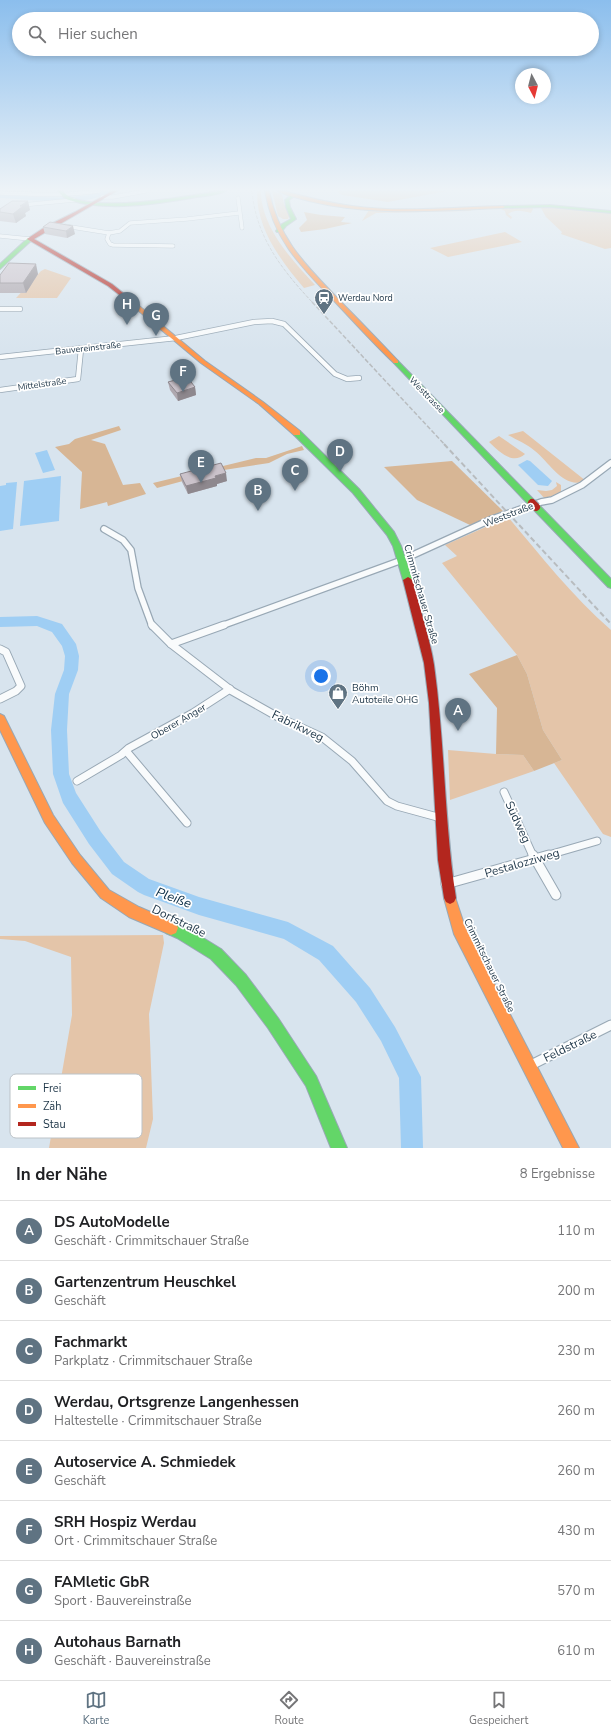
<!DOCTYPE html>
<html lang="de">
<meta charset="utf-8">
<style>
:root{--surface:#fff;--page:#f2f2f2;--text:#202124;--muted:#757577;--line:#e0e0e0;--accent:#5f7382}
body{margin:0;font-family:"Nunito Sans",sans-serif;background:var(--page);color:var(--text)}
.compass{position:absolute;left:515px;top:68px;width:36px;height:36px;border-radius:50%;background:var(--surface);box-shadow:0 2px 6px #0003;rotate:173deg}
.you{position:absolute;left:321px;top:676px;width:14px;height:14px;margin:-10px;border:3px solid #fff;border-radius:50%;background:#1a73e8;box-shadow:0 0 0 6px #1a73e833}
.badge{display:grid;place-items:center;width:26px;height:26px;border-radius:50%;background:var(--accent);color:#fff;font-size:13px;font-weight:700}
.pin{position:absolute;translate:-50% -33px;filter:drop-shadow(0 1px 2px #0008)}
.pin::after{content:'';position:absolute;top:21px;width:14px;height:12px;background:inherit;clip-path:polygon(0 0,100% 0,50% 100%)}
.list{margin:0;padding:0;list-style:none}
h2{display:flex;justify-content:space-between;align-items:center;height:52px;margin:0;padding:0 16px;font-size:17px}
h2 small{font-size:13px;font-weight:400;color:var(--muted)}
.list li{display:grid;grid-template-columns:26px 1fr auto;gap:12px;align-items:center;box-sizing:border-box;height:60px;padding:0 16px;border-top:1px solid var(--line)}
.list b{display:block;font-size:15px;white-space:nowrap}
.list p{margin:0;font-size:13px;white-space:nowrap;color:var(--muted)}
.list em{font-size:13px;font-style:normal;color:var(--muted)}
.icon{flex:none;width:22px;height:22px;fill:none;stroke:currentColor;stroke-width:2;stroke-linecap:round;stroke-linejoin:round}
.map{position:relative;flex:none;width:611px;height:1148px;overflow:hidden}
.search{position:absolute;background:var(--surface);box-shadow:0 2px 6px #0003;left:12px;right:12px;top:12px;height:44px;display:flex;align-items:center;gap:10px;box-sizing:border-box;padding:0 14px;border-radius:22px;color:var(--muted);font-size:15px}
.sheet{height:532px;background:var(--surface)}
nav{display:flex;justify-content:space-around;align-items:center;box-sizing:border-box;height:56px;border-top:1px solid var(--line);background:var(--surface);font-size:11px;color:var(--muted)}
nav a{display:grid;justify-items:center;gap:2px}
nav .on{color:var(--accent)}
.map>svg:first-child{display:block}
.green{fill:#e4c5a9}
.forest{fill:#d7b695}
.water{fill:#9fcef4}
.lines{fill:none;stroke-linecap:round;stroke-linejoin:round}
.river{fill:#9fcef4;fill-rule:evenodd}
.street-far4-casing{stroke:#98a8b5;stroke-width:4.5}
.street-far3-casing{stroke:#98a8b5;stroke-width:6}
.street-far2-casing{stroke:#98a8b5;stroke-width:8}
.street-far1-casing{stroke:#98a8b5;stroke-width:9}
.street-casing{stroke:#98a8b5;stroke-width:11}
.fast-casing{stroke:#98a8b5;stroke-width:2}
.slow-casing{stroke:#98a8b5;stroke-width:2}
.jam-casing{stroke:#98a8b5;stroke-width:2}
.street-far4{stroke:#f9fbfc;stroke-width:3.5}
.street-far3{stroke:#f9fbfc;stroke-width:4.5}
.street-far2{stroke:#f9fbfc;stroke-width:5.5}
.street-far1{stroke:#f9fbfc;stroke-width:7}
.street{stroke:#f9fbfc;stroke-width:9}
.fast{fill:#63d668;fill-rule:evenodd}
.slow{fill:#ff974d;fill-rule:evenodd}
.jam{fill:#b3261e;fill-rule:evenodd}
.rail-far2{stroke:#b8bcbf;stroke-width:1;stroke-dasharray:3.5 1.5;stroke-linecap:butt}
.rail-far1{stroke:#b8bcbf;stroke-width:1.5;stroke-dasharray:4.5 2;stroke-linecap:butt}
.rail{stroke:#b8bcbf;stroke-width:2;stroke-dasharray:5.5 3;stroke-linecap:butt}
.jam-bridge-casing{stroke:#98a8b5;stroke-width:10;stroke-linecap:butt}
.jam-bridge{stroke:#b3261e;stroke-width:8}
.wall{fill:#afa8af}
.shaded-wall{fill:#8e888e}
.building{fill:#cbc3cb;stroke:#8e888e}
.labels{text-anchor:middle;stroke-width:3.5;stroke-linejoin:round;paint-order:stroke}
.far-poi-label{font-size:9px;fill:#1e3648;stroke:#fff;text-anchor:start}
.far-street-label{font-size:9px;fill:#1e3648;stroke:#fff}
.street-label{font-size:10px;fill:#1e3648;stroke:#fff}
.poi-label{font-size:10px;fill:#1e3648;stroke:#fff;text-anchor:start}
.near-street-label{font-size:12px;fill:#1e3648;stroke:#fff}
.near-water-label{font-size:13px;font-style:italic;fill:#0c2f48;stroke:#fff}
.key{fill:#fff;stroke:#bcc3c8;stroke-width:1}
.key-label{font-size:11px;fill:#1e3648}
</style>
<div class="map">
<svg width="611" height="1148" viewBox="0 0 611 1148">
<rect width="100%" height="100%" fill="#d8e4ee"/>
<g class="green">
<path d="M 257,191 L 261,191 C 261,227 292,260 315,285 L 304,288 C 281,261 256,228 257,191 Z"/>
<polygon points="272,191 282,194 284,204 290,215 288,219 283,219 278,216"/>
<polygon points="337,191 447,191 388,202 342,195"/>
<polygon points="546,207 611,213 611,248 605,249 561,234 562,232 546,217 541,208"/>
<path d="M 499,208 L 472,210 L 470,211 L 376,213 L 362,221 L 369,210 L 532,208 L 533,209 L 531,213 C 522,211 515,209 508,214 L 512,217 L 511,219 L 506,215 L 505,211 Z"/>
<polygon points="505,232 522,242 448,257 430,248"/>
<polygon points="45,269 71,278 57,298 16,298 41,271"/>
<path d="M 523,431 L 586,481 C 564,490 550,463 535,451 C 527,444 517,440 508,435 Z"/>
<path d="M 499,436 L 525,454 C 512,466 498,450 489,442 Z"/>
<polygon points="556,482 561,485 561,492 545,499 537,490 546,491 552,490 557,486"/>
<path d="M 508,517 C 541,556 572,596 611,630 L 611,837 L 603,834 L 554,763 L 562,760 L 543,730 L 527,674 L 517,655 L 442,563 L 457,556 L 445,545 Z"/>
<polygon points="448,750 496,754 523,755 534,771 450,800"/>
<polygon points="163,935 164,943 149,1014 153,1119 146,1148 49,1148 72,1015 71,957 25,941 0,939 0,936"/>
</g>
<g class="forest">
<polygon points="304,212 321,215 345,217 341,222 352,223 325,229 301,232 299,228 307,220"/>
<polygon points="119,426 121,430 91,440 105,444 123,485 140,483 146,494 108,506 107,502 80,509 82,472 55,447 69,444 75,439"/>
<polygon points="302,446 304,450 287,454 269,463 224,470 157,488 153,483 256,458 266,458"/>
<polygon points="452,461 503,511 470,525 417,500 384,467"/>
<polygon points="517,655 527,674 543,730 562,760 534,771 523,755 496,754 497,708 469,674"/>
</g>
<g class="water">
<polygon points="47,450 55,470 43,473 35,453"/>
<polygon points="527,460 530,461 552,481 548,486 538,485 518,465"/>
<polygon points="61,476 59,521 20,526 24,481"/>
<polygon points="17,482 13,529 0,531 0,486 6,485 6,483"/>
</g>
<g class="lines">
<g class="river">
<path d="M 103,191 L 111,191 C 90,208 27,199 0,198 L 0,194 C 34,196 70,202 103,191 Z"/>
<polygon points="37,616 62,624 76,644 79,656 78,670 69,694 67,730 69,774 76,793 101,832 124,862 149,879 199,897 288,922 333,946 370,988 395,1027 421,1077 423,1148 401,1148 399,1078 381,1041 356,1002 319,960 284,939 199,915 144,895 138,892 112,874 89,844 63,803 53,774 51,730 55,694 64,670 65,656 62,646 52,632 37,626 0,627 0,617"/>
</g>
<g class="street-far4-casing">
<g id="street-far4">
<path d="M 0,193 C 33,194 66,196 99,191"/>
<polyline points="102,197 113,197 146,191"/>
<polyline points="238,198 242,228"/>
<polyline points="22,205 74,200"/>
<polyline points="65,226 109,233 120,231 130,223 187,219 239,213"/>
<polyline points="109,233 107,239 110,244 113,245 173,246"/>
<polyline points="0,236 30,239"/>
</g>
</g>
<g class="street-far3-casing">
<g id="street-far3">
<polyline points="0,309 20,309"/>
<polyline points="0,357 176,338 254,322 272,321 284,324 335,374 347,379 359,378"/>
<polyline points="0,390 78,379 81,349"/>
</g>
</g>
<g class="street-far2-casing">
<g id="street-far2">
<polyline points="104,529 123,540 131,550 138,588 152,626"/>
<polyline points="221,626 402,560 492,519 541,502 552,500 582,485 611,463"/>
</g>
</g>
<g class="street-far1-casing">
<g id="street-far1">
<polyline points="152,625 171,644 232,691 278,717 322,737 352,761 387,801 397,806 441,818"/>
<polyline points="171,644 224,625"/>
<polyline points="0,649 6,652 21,686 16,691 0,699"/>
<polyline points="127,752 187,823"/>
<polyline points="77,781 121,755 129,748 193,713 230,689"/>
<polyline points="504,792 533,856"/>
<polyline points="545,856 597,841"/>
</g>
</g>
<g class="street-casing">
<g id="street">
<polyline points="533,855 556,895"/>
<polyline points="446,884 549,855"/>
<polyline points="529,1066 611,1025"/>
</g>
</g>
<g class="fast-casing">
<g id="fast">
<path d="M 58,191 L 62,191 C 65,193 68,197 72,198 C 106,211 183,197 219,191 L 226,191 C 219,195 206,196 197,197 C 158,204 107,212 69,200 C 65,199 61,195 58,191 Z"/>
<polygon points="292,194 296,195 289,200 290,207 296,219 286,226 281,232 277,232 276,231 282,224 291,219 286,207 285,200"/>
<polygon points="550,205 611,211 611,213 550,207 503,208 501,207 503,206"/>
<polygon points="28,238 33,239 0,269 0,264"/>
<polygon points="396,360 398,361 535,501 535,504 539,505 611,579 611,588 608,587 533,509 533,506 529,505 394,363 394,361"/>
<polygon points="294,431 300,431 359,489 394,532 401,546 413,580 411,582 408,583 403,580 393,546 387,535 353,493 294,435"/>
<polygon points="171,921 187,928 221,949 246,975 278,1018 316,1076 347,1148 331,1148 306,1086 268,1028 236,985 211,959 177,938 166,933 164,928 166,923"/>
</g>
</g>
<g class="slow-casing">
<g id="slow">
<path d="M 265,191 L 269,191 C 279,241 307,266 341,302 C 360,321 379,341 398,361 L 398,363 L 394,363 C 374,344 356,324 337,304 C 303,268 274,242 265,191 Z"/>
<path d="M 278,191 L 284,191 C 306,197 329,203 352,206 C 402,213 453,207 503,206 L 505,207 L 503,208 C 438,210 374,217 309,201 C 299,198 286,196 278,191 Z"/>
<polygon points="134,305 138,305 205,361 263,402 300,431 300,435 294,435 259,404 201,363 134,307"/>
<polygon points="0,714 4,716 53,815 80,855 109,890 139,907 176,923 178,928 176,933 171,935 129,917 101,898 72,863 45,823 0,730"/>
<polygon points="450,892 454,894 465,927 579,1148 563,1148 454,934 444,898 446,894"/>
</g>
</g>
<g class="jam-casing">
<g id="jam">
<polygon points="112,191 117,191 34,239 112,284 138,305 139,306 136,308 108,286 27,239 45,227 75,212"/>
<path d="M 408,577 L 413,580 C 419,607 430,638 434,665 C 445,743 444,821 456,898 L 454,902 L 450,904 L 446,902 L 444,898 L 438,860 L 429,703 L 424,663 L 403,580 Z"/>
</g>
</g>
<use href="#street-far4" class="street-far4"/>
<use href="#street-far3" class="street-far3"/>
<use href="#street-far2" class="street-far2"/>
<use href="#street-far1" class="street-far1"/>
<use href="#street" class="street"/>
<use href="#fast" class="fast"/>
<use href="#slow" class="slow"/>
<use href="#jam" class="jam"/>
<path class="rail-far2" d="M 252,191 C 256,237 282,270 313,303"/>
<polyline class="rail-far1" points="312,302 445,445"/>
<polyline class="rail" points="444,444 611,624"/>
<g class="jam-bridge-casing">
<polyline id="jam-bridge" points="532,503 536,507"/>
</g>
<use href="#jam-bridge" class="jam-bridge"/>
</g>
<g class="wall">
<polygon points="0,209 30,210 25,213 26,216 16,223 0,221"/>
<polygon points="50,222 75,234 67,238 45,234 43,227"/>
<polygon points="38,274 26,293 0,293 0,275"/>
<polygon points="168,382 195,387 196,395 178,401 170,390"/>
<polygon points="180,474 227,481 217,484 217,486 188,494 182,482"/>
</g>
<g class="shaded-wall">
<polygon points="28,201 30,210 25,213 26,216 16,223 13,214 20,206"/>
<polygon points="73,226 75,234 67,238 66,231"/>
<polygon points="36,264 38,274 26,293 23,283"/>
<polygon points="195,387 196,395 178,401 177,393"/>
<polygon points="226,473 227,481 217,484 217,486 188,494 186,486 215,476"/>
</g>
<g class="building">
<polygon points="12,201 28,201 20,206 23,206 13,214 0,212 0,209"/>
<polygon points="50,222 73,226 66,231 43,227"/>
<polygon points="9,263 36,264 23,283 0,283 0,275"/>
<polygon points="187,377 195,387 177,393 168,382"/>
<polygon points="221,463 226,473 215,476 216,478 186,486 180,474"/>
</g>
<linearGradient id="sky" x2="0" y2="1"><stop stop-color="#8bbeed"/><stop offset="0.54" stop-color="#edf3f7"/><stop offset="1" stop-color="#edf3f7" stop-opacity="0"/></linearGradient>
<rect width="611" height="351" fill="url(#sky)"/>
<defs>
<g id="station-pin" transform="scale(1)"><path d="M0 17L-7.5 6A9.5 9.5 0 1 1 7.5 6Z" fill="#5f7382" stroke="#fff"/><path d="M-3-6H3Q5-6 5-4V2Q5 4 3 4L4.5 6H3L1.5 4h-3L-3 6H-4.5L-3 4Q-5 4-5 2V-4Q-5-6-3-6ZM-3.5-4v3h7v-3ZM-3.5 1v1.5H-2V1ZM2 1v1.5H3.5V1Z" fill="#fff"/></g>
<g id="shop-pin" transform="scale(1)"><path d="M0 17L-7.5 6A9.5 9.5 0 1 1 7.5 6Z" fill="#5f7382" stroke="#fff"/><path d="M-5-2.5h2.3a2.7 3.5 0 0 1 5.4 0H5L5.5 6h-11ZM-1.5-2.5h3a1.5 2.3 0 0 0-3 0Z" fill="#fff"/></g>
</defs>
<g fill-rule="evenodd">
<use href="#station-pin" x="324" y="298"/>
<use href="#shop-pin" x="338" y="693"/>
</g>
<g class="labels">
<g class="far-poi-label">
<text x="338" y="301">Werdau Nord</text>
</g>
<g class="far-street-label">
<text transform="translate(88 348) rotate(-6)" y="3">Bauvereinstraße</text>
<text transform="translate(42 384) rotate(-8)" y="3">Mittelstraße</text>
<text transform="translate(427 395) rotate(46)" y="3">Westtrasse</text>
</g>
<g class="street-label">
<text transform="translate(508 514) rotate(-21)" y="4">Weststraße</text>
<text transform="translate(422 594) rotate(74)" y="4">Crimmitschauer Straße</text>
<text transform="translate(178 721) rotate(-30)" y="4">Oberer Anger</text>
<text transform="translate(490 965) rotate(64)" y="4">Crimmitschauer Straße</text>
</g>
<g class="poi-label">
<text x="352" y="691">Böhm<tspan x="352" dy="12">Autoteile OHG</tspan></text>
</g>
<g class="near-street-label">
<text transform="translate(298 726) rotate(26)" y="4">Fabrikweg</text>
<text transform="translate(518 822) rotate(65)" y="4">Südweg</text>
<text transform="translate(522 863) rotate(-16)" y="4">Pestalozziweg</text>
<text transform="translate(179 921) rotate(26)" y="4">Dorfstraße</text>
<text transform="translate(570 1046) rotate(-26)" y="4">Feldstraße</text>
</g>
<g class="near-water-label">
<text transform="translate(174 897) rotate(20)" y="5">Pleiße</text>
</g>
</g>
<rect x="10" y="1074" width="132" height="64" rx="6" class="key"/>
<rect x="18" y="1086" width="18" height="4" fill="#63d668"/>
<rect x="18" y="1104" width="18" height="4" fill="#ff974d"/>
<rect x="18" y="1122" width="18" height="4" fill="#b3261e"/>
<g class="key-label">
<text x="43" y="1092">Frei</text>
<text x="43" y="1110">Zäh</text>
<text x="43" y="1128">Stau</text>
</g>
</svg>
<svg class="compass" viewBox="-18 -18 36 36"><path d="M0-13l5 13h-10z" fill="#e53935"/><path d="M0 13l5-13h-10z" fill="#757577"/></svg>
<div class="you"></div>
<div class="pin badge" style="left:458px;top:731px">A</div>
<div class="pin badge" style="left:258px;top:511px">B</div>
<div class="pin badge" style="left:295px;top:491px">C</div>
<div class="pin badge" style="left:340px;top:472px">D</div>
<div class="pin badge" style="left:201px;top:483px">E</div>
<div class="pin badge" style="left:183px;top:392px">F</div>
<div class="pin badge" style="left:156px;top:336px">G</div>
<div class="pin badge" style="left:127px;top:325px">H</div>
<div class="search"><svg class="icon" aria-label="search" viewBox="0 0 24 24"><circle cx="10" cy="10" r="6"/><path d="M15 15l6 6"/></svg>Hier suchen</div>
</div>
<section class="sheet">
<h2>In der Nähe<small>8 Ergebnisse</small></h2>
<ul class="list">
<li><span class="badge">A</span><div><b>DS AutoModelle</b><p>Geschäft · Crimmitschauer Straße</p></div><em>110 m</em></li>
<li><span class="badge">B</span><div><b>Gartenzentrum Heuschkel</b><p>Geschäft</p></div><em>200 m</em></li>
<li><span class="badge">C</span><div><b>Fachmarkt</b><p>Parkplatz · Crimmitschauer Straße</p></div><em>230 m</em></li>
<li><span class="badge">D</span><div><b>Werdau, Ortsgrenze Langenhessen</b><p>Haltestelle · Crimmitschauer Straße</p></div><em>260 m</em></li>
<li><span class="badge">E</span><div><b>Autoservice A. Schmiedek</b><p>Geschäft</p></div><em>260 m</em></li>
<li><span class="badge">F</span><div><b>SRH Hospiz Werdau</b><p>Ort · Crimmitschauer Straße</p></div><em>430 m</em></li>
<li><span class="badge">G</span><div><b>FAMletic GbR</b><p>Sport · Bauvereinstraße</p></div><em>570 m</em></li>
<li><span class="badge">H</span><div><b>Autohaus Barnath</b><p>Geschäft · Bauvereinstraße</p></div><em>610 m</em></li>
</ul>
</section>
<nav>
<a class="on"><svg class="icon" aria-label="map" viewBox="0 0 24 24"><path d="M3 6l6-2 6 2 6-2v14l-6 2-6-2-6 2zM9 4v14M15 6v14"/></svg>Karte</a>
<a><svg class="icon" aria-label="directions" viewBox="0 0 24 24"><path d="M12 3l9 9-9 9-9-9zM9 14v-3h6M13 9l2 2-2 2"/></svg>Route</a>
<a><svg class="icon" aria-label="saved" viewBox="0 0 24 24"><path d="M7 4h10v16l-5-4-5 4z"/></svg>Gespeichert</a>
</nav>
